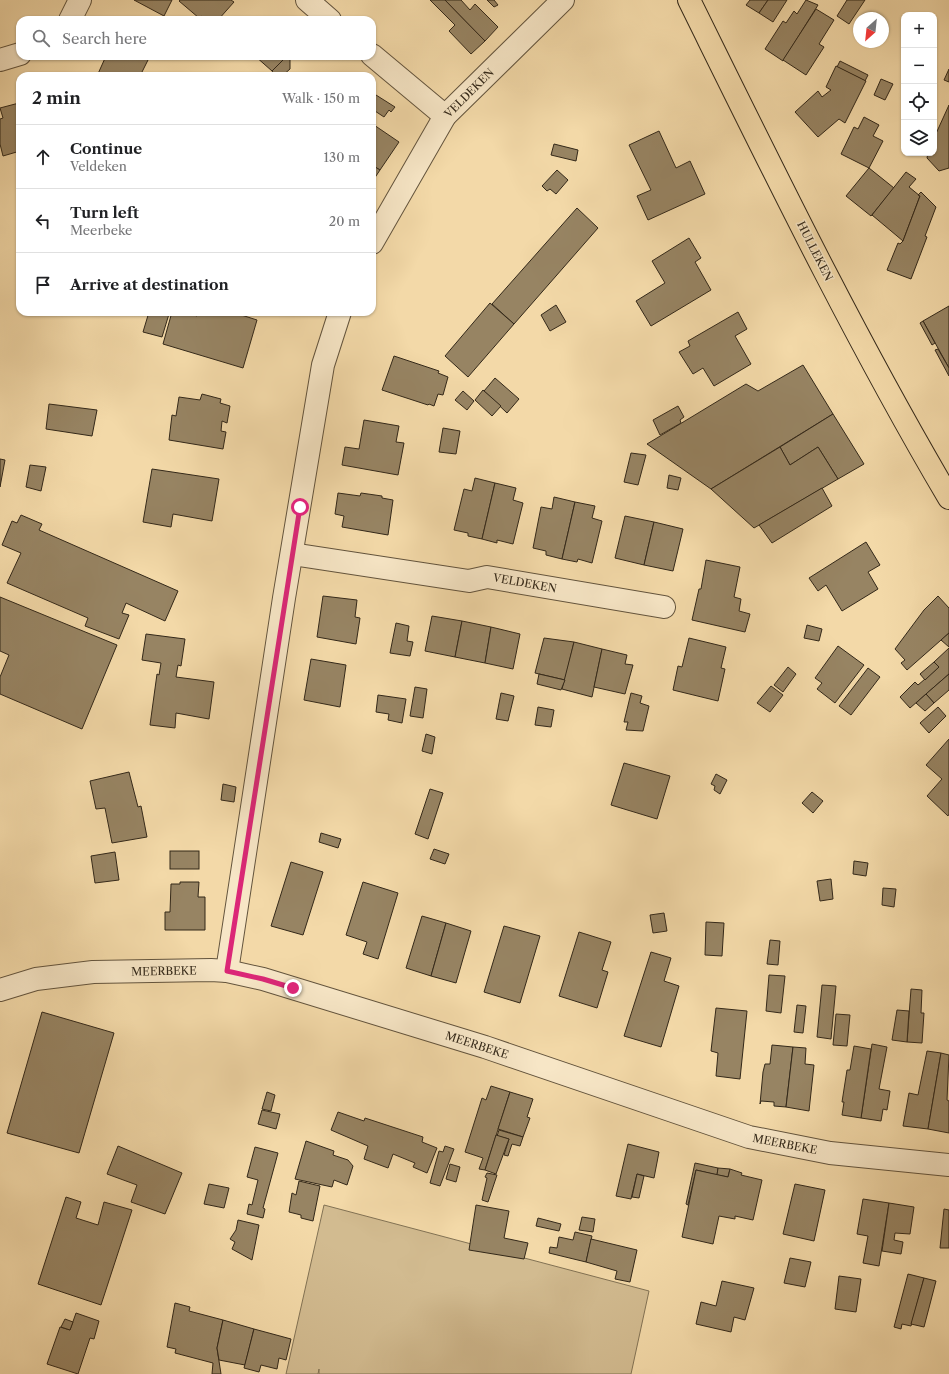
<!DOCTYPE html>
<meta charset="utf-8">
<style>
:root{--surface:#fff;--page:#f6f6f6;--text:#202124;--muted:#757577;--line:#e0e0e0}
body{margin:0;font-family:"Libre Caslon Text",serif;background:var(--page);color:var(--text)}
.controls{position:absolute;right:12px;top:12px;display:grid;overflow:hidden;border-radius:8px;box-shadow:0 1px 3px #0004}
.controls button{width:36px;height:36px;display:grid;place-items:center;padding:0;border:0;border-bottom:1px solid var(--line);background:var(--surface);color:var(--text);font:20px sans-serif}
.compass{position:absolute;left:853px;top:12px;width:36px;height:36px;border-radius:50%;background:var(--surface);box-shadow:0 1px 3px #0004;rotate:207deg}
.stop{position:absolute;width:12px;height:12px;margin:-9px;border:3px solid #db2777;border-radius:50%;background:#fff}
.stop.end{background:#db2777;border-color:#fff;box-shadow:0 1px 4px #0008}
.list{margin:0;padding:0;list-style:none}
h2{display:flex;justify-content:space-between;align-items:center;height:52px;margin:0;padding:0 16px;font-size:17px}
h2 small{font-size:13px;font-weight:400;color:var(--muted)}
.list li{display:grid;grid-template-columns:26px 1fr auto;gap:12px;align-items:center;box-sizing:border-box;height:64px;padding:0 16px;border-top:1px solid var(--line)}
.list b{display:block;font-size:15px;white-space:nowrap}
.list p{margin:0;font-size:13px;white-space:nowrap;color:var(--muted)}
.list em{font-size:13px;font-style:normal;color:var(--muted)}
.icon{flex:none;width:22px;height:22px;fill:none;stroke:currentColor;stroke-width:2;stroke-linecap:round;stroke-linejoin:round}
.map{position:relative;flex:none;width:949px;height:1374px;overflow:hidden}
.search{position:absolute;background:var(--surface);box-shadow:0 1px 3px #0004;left:16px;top:16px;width:360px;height:44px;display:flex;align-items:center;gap:10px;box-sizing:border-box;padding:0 14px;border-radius:12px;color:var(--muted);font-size:15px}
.panel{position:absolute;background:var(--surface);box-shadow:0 1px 3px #0004;left:16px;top:72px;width:360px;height:244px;border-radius:12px}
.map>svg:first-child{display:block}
.green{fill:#d2bb90;stroke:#827254}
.building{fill:#978463;stroke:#332819}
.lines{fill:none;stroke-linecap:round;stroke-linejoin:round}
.minor-casing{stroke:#63543d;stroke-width:24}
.major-casing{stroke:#332819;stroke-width:24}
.minor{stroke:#f7e6c6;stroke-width:22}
.major{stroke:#f3d9a8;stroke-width:22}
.route{stroke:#db2777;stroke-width:5}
.labels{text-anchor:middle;stroke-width:3;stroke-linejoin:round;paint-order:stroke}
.street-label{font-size:11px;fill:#332819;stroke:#f7e6c6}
</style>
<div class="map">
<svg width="949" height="1374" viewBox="0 0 949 1374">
<rect width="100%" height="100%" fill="#f3d9a8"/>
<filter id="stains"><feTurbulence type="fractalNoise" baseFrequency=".005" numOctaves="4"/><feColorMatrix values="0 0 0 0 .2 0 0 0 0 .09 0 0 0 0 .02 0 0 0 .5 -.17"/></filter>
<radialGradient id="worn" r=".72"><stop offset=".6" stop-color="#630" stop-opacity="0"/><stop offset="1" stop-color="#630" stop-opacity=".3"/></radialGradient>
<polygon class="green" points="324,1205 649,1291 631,1374 319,1374 319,1369 318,1374 286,1374"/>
<g class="building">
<polygon points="134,0 172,0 164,16"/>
<polygon points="180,0 231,0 234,2 218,20 206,20 201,16 199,18 179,1"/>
<polygon points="430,0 445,0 485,41 471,54 449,31 455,25"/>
<polygon points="445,0 461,0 470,10 475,4 498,27 485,41"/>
<polygon points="487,0 494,0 498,5 494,7"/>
<polygon points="750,0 768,0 759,13 746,5"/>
<polygon points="768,0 787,0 773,22 759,13"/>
<polygon points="806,0 818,5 783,61 765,49 783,21 786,23 794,11 797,14"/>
<polygon points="847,0 865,0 849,24 837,16"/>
<polygon points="816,9 834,20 819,44 824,47 806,75 783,60"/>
<polygon points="106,56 141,56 148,60 140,76 97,76"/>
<polygon points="255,56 287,56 272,71"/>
<polygon points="287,56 290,58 290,69 282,76 276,76 272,71"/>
<polygon points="840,61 868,75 865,81 837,67"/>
<polygon points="836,66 866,81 845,123 839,119 818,137 795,112 818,91 822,97 831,90 826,87"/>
<polygon points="949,69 949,82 944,80"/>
<polygon points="881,79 893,84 885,100 874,95"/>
<polygon points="376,95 395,107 391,112 389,110 384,117 372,109 372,101"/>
<polygon points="19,103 20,151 3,156 0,144 0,119 3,118 0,108"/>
<polygon points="949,105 949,168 939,171 927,158 928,153 934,153 934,138"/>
<polygon points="864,117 879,125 873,136 883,141 869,168 841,154 854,127 858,129"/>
<polygon points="374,125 399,142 380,170 372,165 372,127"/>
<polygon points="659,131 676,168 690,161 705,194 648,220 637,196 651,190 629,145"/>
<polygon points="554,144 578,150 576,161 551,155"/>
<polygon points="372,165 380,170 372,182"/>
<polygon points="869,168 894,188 871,216 846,196"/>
<polygon points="557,170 568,180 556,194 550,189 547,191 542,186"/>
<polygon points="906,172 916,179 909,187 920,196 903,241 872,215"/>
<polygon points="921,192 936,207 925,236 927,237 911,279 887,270 898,243 900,244 903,241 920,196 918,195"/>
<polygon points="577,208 598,228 514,324 492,304"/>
<polygon points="689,238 701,258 695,262 711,290 651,326 636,301 665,283 652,261"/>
<polygon points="490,303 514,324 468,377 445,356"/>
<polygon points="556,305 566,322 550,331 541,315"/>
<polygon points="949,306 949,368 923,321"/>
<polygon points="149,312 169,314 162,337 143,332"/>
<polygon points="172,312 184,312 197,316 199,312 232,312 257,320 243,368 163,344"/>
<polygon points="738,312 747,329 735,336 751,364 714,386 703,368 693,374 679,352 690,346 688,341"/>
<polygon points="923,321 935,343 932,345 920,323"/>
<polygon points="938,349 949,368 949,376 935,350"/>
<polygon points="394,356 439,371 438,373 448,377 443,395 438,394 434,406 429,404 428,405 382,390"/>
<polygon points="803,365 833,414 711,489 647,444 746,384 758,391"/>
<polygon points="495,378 519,399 507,413 484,391"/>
<polygon points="483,390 501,406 492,416 475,400"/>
<polygon points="463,391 474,401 467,410 455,400"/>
<polygon points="202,394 221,399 220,403 230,406 227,423 222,421 221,431 226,432 223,449 169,440 172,415 176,416 179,397 200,400"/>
<polygon points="49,404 97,410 92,436 46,429"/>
<polygon points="678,406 684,417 680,420 681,423 660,435 653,420"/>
<polygon points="833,414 864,464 838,479 818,447 790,465 780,447"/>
<polygon points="364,420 399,426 396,442 404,443 398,475 342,465 345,447 359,449"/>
<polygon points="443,428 460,431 456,454 439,452"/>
<polygon points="780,447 790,465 818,447 838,479 754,528 711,489"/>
<polygon points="631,453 646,455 638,485 624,482"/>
<polygon points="0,459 5,460 0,487"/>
<polygon points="30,465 46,467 41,491 26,487"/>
<polygon points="152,469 219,479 212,521 173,514 171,527 143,522"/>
<polygon points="669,475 681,478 678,490 667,488"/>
<polygon points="475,478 495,483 482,539 468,536 468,533 454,530 464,489 472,491"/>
<polygon points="495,483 516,488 513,500 523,503 513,544 497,540 497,543 482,539"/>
<polygon points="822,488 832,506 772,543 759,525"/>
<polygon points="338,493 360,496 361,493 382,496 382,498 393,500 388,535 342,527 344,516 335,514"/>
<polygon points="554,497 575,502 562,559 546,555 546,551 533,548 541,507 552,509"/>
<polygon points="575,502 595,506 592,518 602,521 592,563 578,559 577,562 562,559"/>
<polygon points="21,515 42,524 39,530 178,591 165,621 126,603 122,613 129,615 119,639 85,626 88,618 7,583 21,553 2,545 12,521 17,523"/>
<polygon points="625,516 654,522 644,565 615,558"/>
<polygon points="654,522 683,529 673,571 644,565"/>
<polygon points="866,542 880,565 868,572 878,589 842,611 826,585 818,591 809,578"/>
<polygon points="706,560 740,567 734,597 741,599 739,611 750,614 745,632 692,620 699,589 701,589"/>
<polygon points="323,596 357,600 355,617 360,618 356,644 317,637"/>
<polygon points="938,596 949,608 949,633 907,670 901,663 905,660 895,649 924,610"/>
<polygon points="0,597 117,645 82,729 0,694 0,677 9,655 0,651"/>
<polygon points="432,616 462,621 455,657 425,651"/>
<polygon points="462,621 491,627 485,663 455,657"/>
<polygon points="396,623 409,626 407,641 413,642 410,656 390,653"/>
<polygon points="807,625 822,629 819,641 804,638"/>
<polygon points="491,627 520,634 513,669 485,663"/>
<polygon points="949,633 949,647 941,640"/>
<polygon points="146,634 185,639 181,666 178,665 176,677 214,682 209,719 176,713 175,728 150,725 157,674 159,675 161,663 142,660"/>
<polygon points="544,638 574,642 565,680 535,673"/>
<polygon points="689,638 726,647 721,668 725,669 718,701 673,690 678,666 682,667"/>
<polygon points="574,642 602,649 592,697 562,689"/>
<polygon points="838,646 864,665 835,703 817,689 822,683 815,678"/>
<polygon points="949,648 949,674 910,708 900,697 915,682 918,685 939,667 934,662"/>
<polygon points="602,649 627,655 625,664 633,665 625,694 594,687"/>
<polygon points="311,659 346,665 340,707 304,700"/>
<polygon points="934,662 939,667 925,680 920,674"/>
<polygon points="788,667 796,674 783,692 774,685"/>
<polygon points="868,668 880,677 851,715 839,706"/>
<polygon points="539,674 565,680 561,690 537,684"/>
<polygon points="949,674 949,690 934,703 926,694"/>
<polygon points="771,686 783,695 770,712 757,703"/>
<polygon points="415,687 427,689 423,718 410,716"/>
<polygon points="501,693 514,696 508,721 496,719"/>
<polygon points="631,693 642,696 640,703 649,706 643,731 626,730 628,722 624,722"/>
<polygon points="926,694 934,703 925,711 916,703"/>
<polygon points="378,695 406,699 402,723 388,720 389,714 376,712"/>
<polygon points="538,707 554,710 551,727 535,725"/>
<polygon points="938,707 946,716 929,733 920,723"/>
<polygon points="426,734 435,737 432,754 422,751"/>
<polygon points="949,739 949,814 948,816 927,796 942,779 926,765"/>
<polygon points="624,763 670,776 657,819 611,805"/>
<polygon points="129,772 138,807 141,806 147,837 112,843 105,808 96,809 90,781"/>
<polygon points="716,774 727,780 720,794 714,790 715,786 711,784"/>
<polygon points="223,784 236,787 234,802 221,800"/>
<polygon points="430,789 443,793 428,839 415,834"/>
<polygon points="812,792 823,801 813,813 802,803"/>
<polygon points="321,833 341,839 338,848 319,842"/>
<polygon points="434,849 449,854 445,864 430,859"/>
<rect x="170" y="851" width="29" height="18"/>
<polygon points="115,852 119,880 95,883 91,856"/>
<polygon points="854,861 868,863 866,876 853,874"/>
<polygon points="291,862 323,872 303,935 271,926"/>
<polygon points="831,879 833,899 820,901 817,881"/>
<polygon points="180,882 199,882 198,897 205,897 205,930 165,930 165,912 170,912 171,884 180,884"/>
<polygon points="363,882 398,893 378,959 363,954 367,942 346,935"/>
<polygon points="883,888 896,889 894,907 882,905"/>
<polygon points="664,913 667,931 653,933 650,915"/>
<polygon points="422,916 446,923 431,976 406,968"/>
<polygon points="706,922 724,923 722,956 705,955"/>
<polygon points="446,923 471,931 456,983 431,976"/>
<polygon points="504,926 540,936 520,1003 484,992"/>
<polygon points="579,932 611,942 602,970 608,972 597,1008 559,996"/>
<polygon points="770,940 780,941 778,965 767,964"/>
<polygon points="651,952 671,958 664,981 679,986 661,1047 624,1036"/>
<polygon points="769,975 785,976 781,1013 766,1011"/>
<polygon points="822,985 836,986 831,1039 817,1037"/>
<polygon points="911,989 922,990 921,1013 924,1013 922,1043 907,1042"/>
<polygon points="797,1005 806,1006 803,1033 794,1032"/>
<polygon points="716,1008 747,1011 740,1079 716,1076 718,1053 711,1051"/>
<polygon points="897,1010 909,1011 907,1042 892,1040"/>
<polygon points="42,1012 114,1033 79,1153 7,1133"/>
<polygon points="836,1014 850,1015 847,1046 833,1045"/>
<polygon points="872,1044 887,1047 879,1089 890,1091 887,1110 883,1109 881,1121 861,1118"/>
<polygon points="772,1045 793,1047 786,1107 774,1106 774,1102 761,1101 760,1104 763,1072 765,1064 770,1064"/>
<polygon points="854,1046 871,1049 861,1118 842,1115 844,1102 842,1102 847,1070 850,1070"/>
<polygon points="793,1047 806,1048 805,1064 814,1065 809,1111 786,1107"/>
<polygon points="927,1051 941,1053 928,1129 903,1126 909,1093 918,1095"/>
<polygon points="941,1053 949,1055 947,1100 949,1101 949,1133 928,1129"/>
<polygon points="491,1086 510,1092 485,1170 479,1169 483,1158 465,1152 482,1098 486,1100"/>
<polygon points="267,1092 275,1095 271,1111 262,1109"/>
<polygon points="510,1092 533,1099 527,1117 530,1118 523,1137 498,1129"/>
<polygon points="262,1110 280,1114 276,1129 258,1124"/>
<polygon points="338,1112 364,1121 365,1118 423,1137 422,1142 437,1148 427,1173 413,1167 415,1163 393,1154 388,1168 364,1159 368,1146 331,1130"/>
<polygon points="499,1130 523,1137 520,1146 512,1144 508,1156 504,1155 509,1139 497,1136"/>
<polygon points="496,1135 509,1139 496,1174 485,1170"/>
<polygon points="306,1141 334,1151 333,1155 348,1160 353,1166 347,1185 334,1180 332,1187 295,1179"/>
<polygon points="628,1144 659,1152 654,1178 637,1174 631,1199 616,1196"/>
<polygon points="118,1146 182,1173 165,1214 131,1202 137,1185 107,1174"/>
<polygon points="445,1146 454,1149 440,1186 430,1183 439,1151 443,1152"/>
<polygon points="255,1147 278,1153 263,1208 265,1209 263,1218 247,1214 249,1204 252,1205 258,1180 247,1177"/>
<polygon points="695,1163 718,1168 717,1175 696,1170 688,1205 686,1204"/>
<polygon points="450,1164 460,1167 456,1182 446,1179"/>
<polygon points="718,1168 730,1169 728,1177 717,1175"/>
<polygon points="730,1169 742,1173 741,1175 762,1180 753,1220 735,1216 735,1219 719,1216 713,1244 682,1237 696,1170 728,1177"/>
<polygon points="487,1173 497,1175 488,1202 482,1200 487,1178 485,1177"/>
<polygon points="637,1174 644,1176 639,1198 632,1197"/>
<polygon points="299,1181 320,1186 313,1221 301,1218 301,1215 289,1212 292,1193 296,1195"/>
<polygon points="209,1184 229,1188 224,1208 204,1204"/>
<polygon points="795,1184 825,1190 814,1241 783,1234"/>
<polygon points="66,1197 81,1202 76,1218 98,1225 104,1202 132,1210 101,1305 38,1284"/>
<polygon points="863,1199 889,1203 879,1266 863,1263 868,1236 857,1234"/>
<polygon points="889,1203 914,1207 910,1234 895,1233 894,1240 903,1242 901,1254 882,1251"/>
<polygon points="476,1205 509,1211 504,1238 528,1243 524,1259 469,1250"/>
<polygon points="944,1209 949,1210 949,1248 940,1248"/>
<polygon points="582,1217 595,1219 593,1232 579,1230"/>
<polygon points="538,1218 561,1224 559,1231 536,1226"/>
<polygon points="238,1220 259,1225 252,1260 232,1249 235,1242 230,1239 236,1230"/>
<polygon points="575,1232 592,1236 586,1262 549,1253 550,1247 557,1248 559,1237 573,1240"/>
<polygon points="591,1239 637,1250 630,1282 615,1279 617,1271 586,1262"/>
<polygon points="790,1258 811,1262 805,1287 784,1283"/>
<polygon points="908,1274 924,1278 911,1326 902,1324 901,1329 894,1327"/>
<polygon points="839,1276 861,1279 856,1312 835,1309"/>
<polygon points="924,1278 936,1281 924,1327 911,1324"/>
<polygon points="722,1281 754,1288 745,1320 734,1317 731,1332 696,1324 701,1302 716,1306"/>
<polygon points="175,1303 190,1307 189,1311 223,1320 217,1348 221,1374 212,1374 213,1363 175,1353 176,1349 167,1347"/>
<polygon points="76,1313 99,1321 94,1339 90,1338 78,1374 47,1364 60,1327 70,1330"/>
<polygon points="65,1319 73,1322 70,1330 61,1327"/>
<polygon points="223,1320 254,1329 245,1365 219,1360 217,1348"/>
<polygon points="254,1329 291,1339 286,1360 279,1358 277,1369 261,1365 259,1372 244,1368"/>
</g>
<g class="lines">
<g class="minor-casing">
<g id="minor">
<polyline points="307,0 330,20"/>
<polyline points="70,20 80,0"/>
<polyline points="372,55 445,116"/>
<polyline points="0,60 20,54"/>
<polyline points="372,243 445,116 563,0"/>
<polyline points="292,554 469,581 487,577 664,607"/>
<polyline points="227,971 284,598 323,365 340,312"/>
<polyline points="0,990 36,979 93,972 211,970 227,971 263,979 485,1047 749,1137 830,1153 949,1165"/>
</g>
</g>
<g class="major-casing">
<path id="major" d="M 689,0 C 772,168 854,337 949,498"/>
</g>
<use href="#minor" class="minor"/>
<use href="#major" class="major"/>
</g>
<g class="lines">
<polyline class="route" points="293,988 263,979 227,971 300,507"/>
</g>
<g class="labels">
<g class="street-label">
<text transform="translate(469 93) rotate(-45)" y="4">VELDEKEN</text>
<text transform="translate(815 251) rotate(63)" y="4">HULLEKEN</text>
<text transform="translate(525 583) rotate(10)" y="4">VELDEKEN</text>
<text transform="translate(164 971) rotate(-1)" y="4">MEERBEKE</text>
<text transform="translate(477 1045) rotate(18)" y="4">MEERBEKE</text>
<text transform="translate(785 1144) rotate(11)" y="4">MEERBEKE</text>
</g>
</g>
<rect width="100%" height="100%" filter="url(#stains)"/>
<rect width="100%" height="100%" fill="url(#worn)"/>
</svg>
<div class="controls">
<button>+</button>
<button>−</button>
<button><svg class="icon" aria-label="locate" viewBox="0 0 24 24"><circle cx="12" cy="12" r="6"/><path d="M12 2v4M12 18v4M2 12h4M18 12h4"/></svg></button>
<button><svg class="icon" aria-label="layers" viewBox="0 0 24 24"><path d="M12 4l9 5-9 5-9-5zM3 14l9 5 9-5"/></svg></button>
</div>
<svg class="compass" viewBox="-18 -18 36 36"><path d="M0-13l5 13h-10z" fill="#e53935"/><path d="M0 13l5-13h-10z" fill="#757577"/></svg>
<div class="stop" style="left:300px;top:507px"></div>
<div class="stop end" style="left:293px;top:988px"></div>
<div class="search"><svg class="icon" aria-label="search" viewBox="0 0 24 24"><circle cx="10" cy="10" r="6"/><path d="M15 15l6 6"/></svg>Search here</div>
<section class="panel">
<h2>2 min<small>Walk · 150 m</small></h2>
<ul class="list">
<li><svg class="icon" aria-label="ahead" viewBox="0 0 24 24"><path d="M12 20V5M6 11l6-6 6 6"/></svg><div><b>Continue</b><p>Veldeken</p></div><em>130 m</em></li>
<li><svg class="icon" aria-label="left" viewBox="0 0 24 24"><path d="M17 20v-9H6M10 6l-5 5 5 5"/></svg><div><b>Turn left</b><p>Meerbeke</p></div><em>20 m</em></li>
<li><svg class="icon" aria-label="arrive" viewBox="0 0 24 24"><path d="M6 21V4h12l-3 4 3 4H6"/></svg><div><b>Arrive at destination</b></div></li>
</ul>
</section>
</div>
